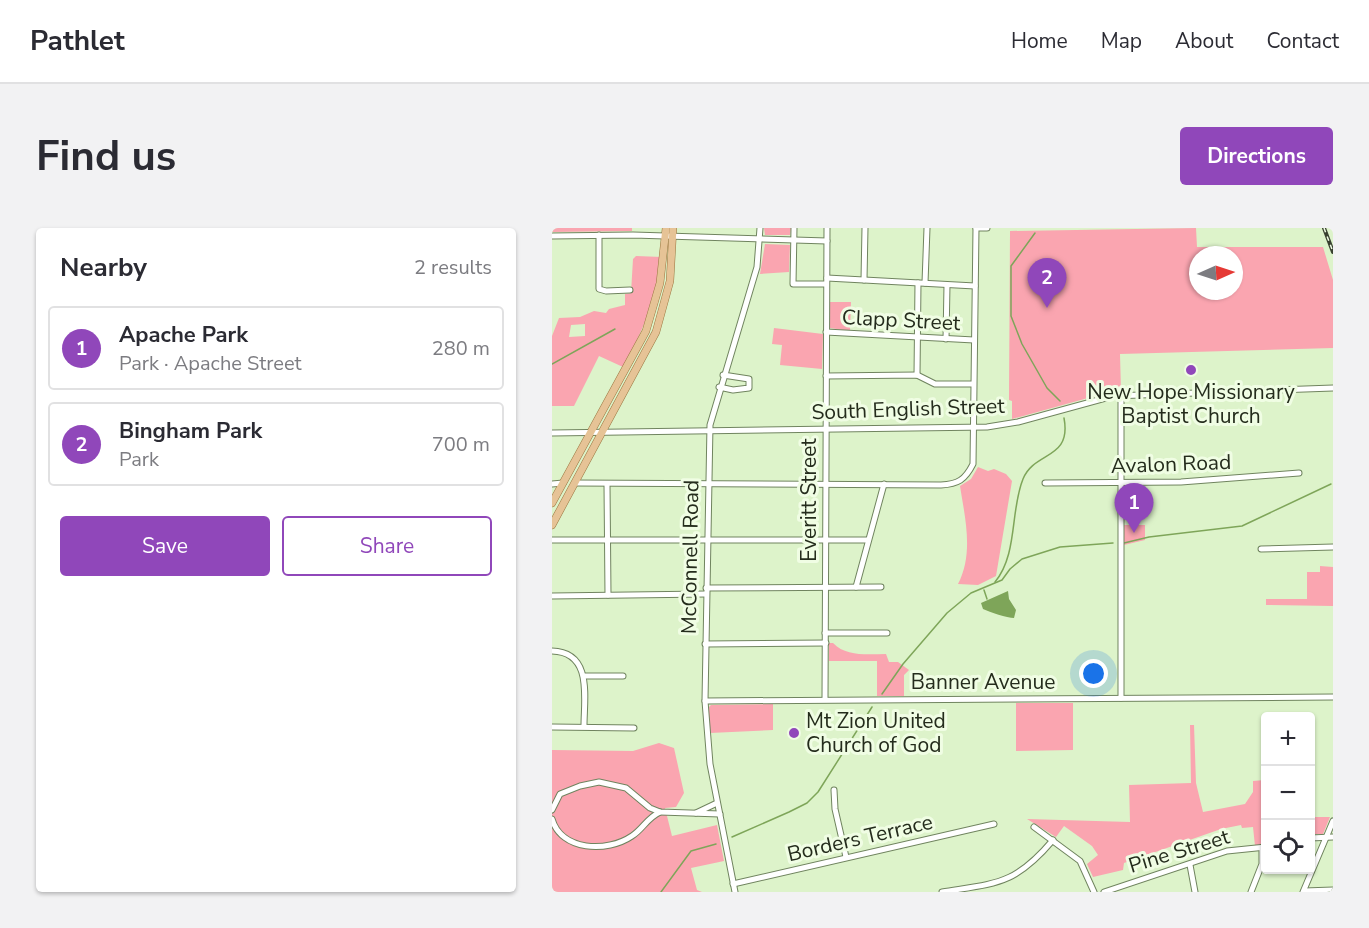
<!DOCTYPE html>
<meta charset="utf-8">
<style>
:root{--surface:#fff;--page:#f2f2f3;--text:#2b2b33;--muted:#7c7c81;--line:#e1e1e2;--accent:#9047ba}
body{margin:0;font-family:"Nunito Sans",sans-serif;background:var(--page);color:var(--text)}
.controls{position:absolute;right:18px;bottom:18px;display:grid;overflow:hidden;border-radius:6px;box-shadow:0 2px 4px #0004}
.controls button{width:54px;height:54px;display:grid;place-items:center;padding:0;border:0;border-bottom:2px solid var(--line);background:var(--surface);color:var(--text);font:30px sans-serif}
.compass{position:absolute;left:637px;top:18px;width:54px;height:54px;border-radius:50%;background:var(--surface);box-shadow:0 2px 4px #0004;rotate:87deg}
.you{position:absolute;left:542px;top:446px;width:21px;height:21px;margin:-15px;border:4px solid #fff;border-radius:50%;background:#1a73e8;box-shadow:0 0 0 9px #1a73e833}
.badge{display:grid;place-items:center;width:39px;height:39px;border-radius:50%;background:var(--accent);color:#fff;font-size:20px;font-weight:700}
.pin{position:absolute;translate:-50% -50px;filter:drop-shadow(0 2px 3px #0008)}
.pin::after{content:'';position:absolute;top:32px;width:21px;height:18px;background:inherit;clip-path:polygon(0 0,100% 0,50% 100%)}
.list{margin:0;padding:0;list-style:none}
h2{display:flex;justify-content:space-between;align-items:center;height:78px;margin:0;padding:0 24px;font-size:26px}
h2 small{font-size:20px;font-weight:400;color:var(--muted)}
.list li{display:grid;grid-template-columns:39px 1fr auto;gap:18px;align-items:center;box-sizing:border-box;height:84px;margin:0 12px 12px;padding:0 12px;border:2px solid var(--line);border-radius:6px}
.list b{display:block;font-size:22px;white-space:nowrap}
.list p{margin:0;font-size:20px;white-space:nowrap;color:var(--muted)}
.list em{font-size:20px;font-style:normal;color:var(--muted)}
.actions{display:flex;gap:12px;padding:18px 24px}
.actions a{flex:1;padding:14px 0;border:2px solid var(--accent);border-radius:6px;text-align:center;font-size:21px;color:var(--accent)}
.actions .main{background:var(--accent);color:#fff}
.icon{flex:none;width:33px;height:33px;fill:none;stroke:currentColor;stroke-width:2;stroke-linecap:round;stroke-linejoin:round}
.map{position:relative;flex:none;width:781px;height:664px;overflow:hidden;border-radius:6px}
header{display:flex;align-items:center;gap:36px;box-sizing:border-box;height:84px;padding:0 30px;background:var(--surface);border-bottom:2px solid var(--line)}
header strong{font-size:28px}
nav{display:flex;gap:33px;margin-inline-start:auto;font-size:21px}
.intro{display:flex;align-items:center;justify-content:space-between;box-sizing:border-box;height:144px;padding:0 36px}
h1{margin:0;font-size:42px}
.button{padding:15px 27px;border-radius:6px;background:var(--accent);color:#fff;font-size:21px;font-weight:700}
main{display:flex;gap:36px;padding:0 36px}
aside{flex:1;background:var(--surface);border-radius:6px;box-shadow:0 2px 4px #0004}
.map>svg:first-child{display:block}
.green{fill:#faa5b0;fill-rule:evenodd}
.water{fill:#7ea559}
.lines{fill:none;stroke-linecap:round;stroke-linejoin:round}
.stream{stroke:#7ea559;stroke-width:1.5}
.minor-casing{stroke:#70845f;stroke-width:7}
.major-casing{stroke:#98743e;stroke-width:8}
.minor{stroke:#fff;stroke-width:5}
.major{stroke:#e6c396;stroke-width:7}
.rail-casing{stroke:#38412f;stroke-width:4}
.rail{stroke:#f0fde4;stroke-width:1.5;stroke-dasharray:4.5;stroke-linecap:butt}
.poi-dot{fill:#9047ba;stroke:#f0fde4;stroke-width:2}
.labels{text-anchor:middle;stroke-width:6;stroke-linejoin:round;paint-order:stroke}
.street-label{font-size:21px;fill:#242c1c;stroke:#f0fde4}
.poi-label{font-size:21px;fill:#242c1c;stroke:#f0fde4}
</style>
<header>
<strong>Pathlet</strong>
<nav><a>Home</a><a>Map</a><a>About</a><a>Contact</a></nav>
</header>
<div class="intro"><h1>Find us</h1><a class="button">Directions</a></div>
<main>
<aside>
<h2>Nearby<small>2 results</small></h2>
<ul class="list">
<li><span class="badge">1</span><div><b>Apache Park</b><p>Park · Apache Street</p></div><em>280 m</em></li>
<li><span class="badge">2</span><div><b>Bingham Park</b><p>Park</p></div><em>700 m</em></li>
</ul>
<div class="actions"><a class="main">Save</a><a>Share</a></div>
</aside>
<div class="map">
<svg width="781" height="664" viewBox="0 0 781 664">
<rect width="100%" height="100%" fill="#ddf3ca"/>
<g class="green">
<polygon points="0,0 80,0 80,3 0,4"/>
<polygon points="212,0 239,0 238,7 213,7"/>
<path d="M 644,0 L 645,19 L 771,19 L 781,52 L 781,120 L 568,126 L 569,163 L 554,165 L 460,191 L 460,173 L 457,172 L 458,3 ZM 646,27 L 682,27 L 682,63 L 646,63 Z"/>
<polygon points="213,16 238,17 237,44 208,46"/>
<path d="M 84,28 L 110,29 C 106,68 90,105 71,139 L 47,128 L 22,178 L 0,178 L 0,108 L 7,90 L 28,89 L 42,83 L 54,85 L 57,81 L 73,77 L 73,66 L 79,65 L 81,31 ZM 33,96 L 33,108 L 17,109 L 19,97 Z"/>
<polygon points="278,74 299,74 298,103 278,100"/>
<polygon points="222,100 271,106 270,141 228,137 230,117 220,116"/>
<path d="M 426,239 L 436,243 L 442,241 L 454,246 L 460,253 L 444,348 L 426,357 L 406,356 C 422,325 413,290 408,258 L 419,251 Z"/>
<polygon points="572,297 593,297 593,312 572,317"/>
<polygon points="768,338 781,339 781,378 714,377 714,371 755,371 755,344 768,344"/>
<path d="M 277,415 L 281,415 C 294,429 316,426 334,426 L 337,434 L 346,434 L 357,442 L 352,447 L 352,468 L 325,468 L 325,433 L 277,433 Z"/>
<polygon points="464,475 521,475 521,522 464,523"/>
<polygon points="221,476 221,502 158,505 156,480 159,477"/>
<polygon points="638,497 642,497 644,555 651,584 693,576 701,564 701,553 713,552 713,616 703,618 701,599 690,600 689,597 669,601 572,635 571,642 541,649 535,636 546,627 540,618 512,598 504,609 475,591 578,594 577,557 639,555"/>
<polygon points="107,515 122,520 132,565 124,579 113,580 120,608 165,597 172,633 139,640 145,662 150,664 0,664 0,522 81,523"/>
<polygon points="759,589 778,589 771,606 759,606"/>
</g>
<path class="water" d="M 456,363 L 457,371 L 464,382 L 462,390 C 455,390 438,384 431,381 L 429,375 Z"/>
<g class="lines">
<g class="stream">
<polyline points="483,5 459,38 459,88 470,116 495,160 508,173"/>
<polyline points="0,136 63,101"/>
<polyline points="572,315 597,309 690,298 779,256"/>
<path d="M 443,354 C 466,326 458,283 471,251 C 482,223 520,232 512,190"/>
<polyline points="432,362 435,371"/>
<polyline points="330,466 351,436 395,385 419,365 450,352 458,341 470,331 508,319 561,315"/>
<polyline points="180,609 237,584 255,575 266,564 320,479"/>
<polyline points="109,664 139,623 164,616"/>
</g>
<g class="minor-casing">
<g id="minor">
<polyline points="242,0 241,56 274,56"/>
<polyline points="424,0 435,0"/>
<polyline points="47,7 47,61 54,63 78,62"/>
<polyline points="0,8 81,7 275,13"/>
<polyline points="275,50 423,58"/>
<polyline points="312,52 313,0"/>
<polyline points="373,55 375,0"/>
<polyline points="274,104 422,112"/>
<polyline points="394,111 395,57"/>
<polyline points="365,147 366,55"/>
<polyline points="274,148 365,147 383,156 421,156"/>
<polyline points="167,159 181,162 197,160 197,151 171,147"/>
<polyline points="569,167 569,470"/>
<polyline points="0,205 435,199 466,194 561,168 781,160"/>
<path d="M 23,255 L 389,257 C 406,256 413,252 421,236 L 424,0"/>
<polyline points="493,255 629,254 747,245"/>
<polyline points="0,256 11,255"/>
<polyline points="55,256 56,367"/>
<polyline points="0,312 316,312"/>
<polyline points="709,321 781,319"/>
<polyline points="304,359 332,256"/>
<polyline points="154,360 329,359"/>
<polyline points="0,368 154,366"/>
<polyline points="273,405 335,405"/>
<polyline points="153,416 274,415"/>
<path d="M 0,423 C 41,424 32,470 32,498"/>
<polyline points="32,448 71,448"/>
<polyline points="273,471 275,0"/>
<polyline points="153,473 781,469"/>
<polyline points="0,499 82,500"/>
<polyline points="282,562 283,581 294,629"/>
<polyline points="0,582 8,566 28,558 47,554 74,560 98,580 108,584 168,586"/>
<polyline points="144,585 165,575"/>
<path d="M 0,591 C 9,623 55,625 80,608 C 91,601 95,590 108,584"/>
<polyline points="482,599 528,633 542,664"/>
<polyline points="758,610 781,609"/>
<polyline points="638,637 643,664"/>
<polyline points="181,656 442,596"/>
<polyline points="752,663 781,662"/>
<polyline points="183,664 158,536 153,473 158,197 205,39 208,0"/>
<path d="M 390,664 C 445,655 463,657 501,612"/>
<polyline points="552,664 675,623 714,619"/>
<polyline points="699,664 710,636 710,620"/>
<polyline points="751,664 781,593"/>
</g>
</g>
<g class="major-casing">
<g id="major">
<polyline points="0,275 94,103 108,55 114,0"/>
<polyline points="0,297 104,104 118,53 121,0"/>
</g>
</g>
<use href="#minor" class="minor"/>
<use href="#major" class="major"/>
<g class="rail-casing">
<polyline id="rail" points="772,0 781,24"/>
</g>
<use href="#rail" class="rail"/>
</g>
<g class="poi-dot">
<circle cx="639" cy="142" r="6"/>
<circle cx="242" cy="505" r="6"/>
</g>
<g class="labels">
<g class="street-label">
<text transform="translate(349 92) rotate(3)" y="7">Clapp Street</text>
<text transform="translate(356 181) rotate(-2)" y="7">South English Street</text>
<text transform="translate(619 236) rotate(-2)" y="7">Avalon Road</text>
<text transform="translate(257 272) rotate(-90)" y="7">Everitt Street</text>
<text transform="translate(138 329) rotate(-89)" y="7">McConnell Road</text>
<text x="431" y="461">Banner Avenue</text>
<text transform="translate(308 610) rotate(-13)" y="7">Borders Terrace</text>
<text transform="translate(627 623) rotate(-17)" y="7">Pine Street</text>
</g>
<g class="poi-label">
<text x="639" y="171">New Hope Missionary<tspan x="639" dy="24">Baptist Church</tspan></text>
<text x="254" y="500" text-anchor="start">Mt Zion United<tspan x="254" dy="24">Church of God</tspan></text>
</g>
</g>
</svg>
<div class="controls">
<button>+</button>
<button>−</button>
<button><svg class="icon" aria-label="locate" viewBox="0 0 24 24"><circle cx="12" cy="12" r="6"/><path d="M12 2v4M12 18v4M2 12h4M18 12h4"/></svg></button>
</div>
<svg class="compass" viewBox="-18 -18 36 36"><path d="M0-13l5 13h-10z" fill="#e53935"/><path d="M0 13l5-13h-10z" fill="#7c7c81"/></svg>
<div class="you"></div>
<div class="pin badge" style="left:582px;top:305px">1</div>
<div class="pin badge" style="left:495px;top:80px">2</div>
</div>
</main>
